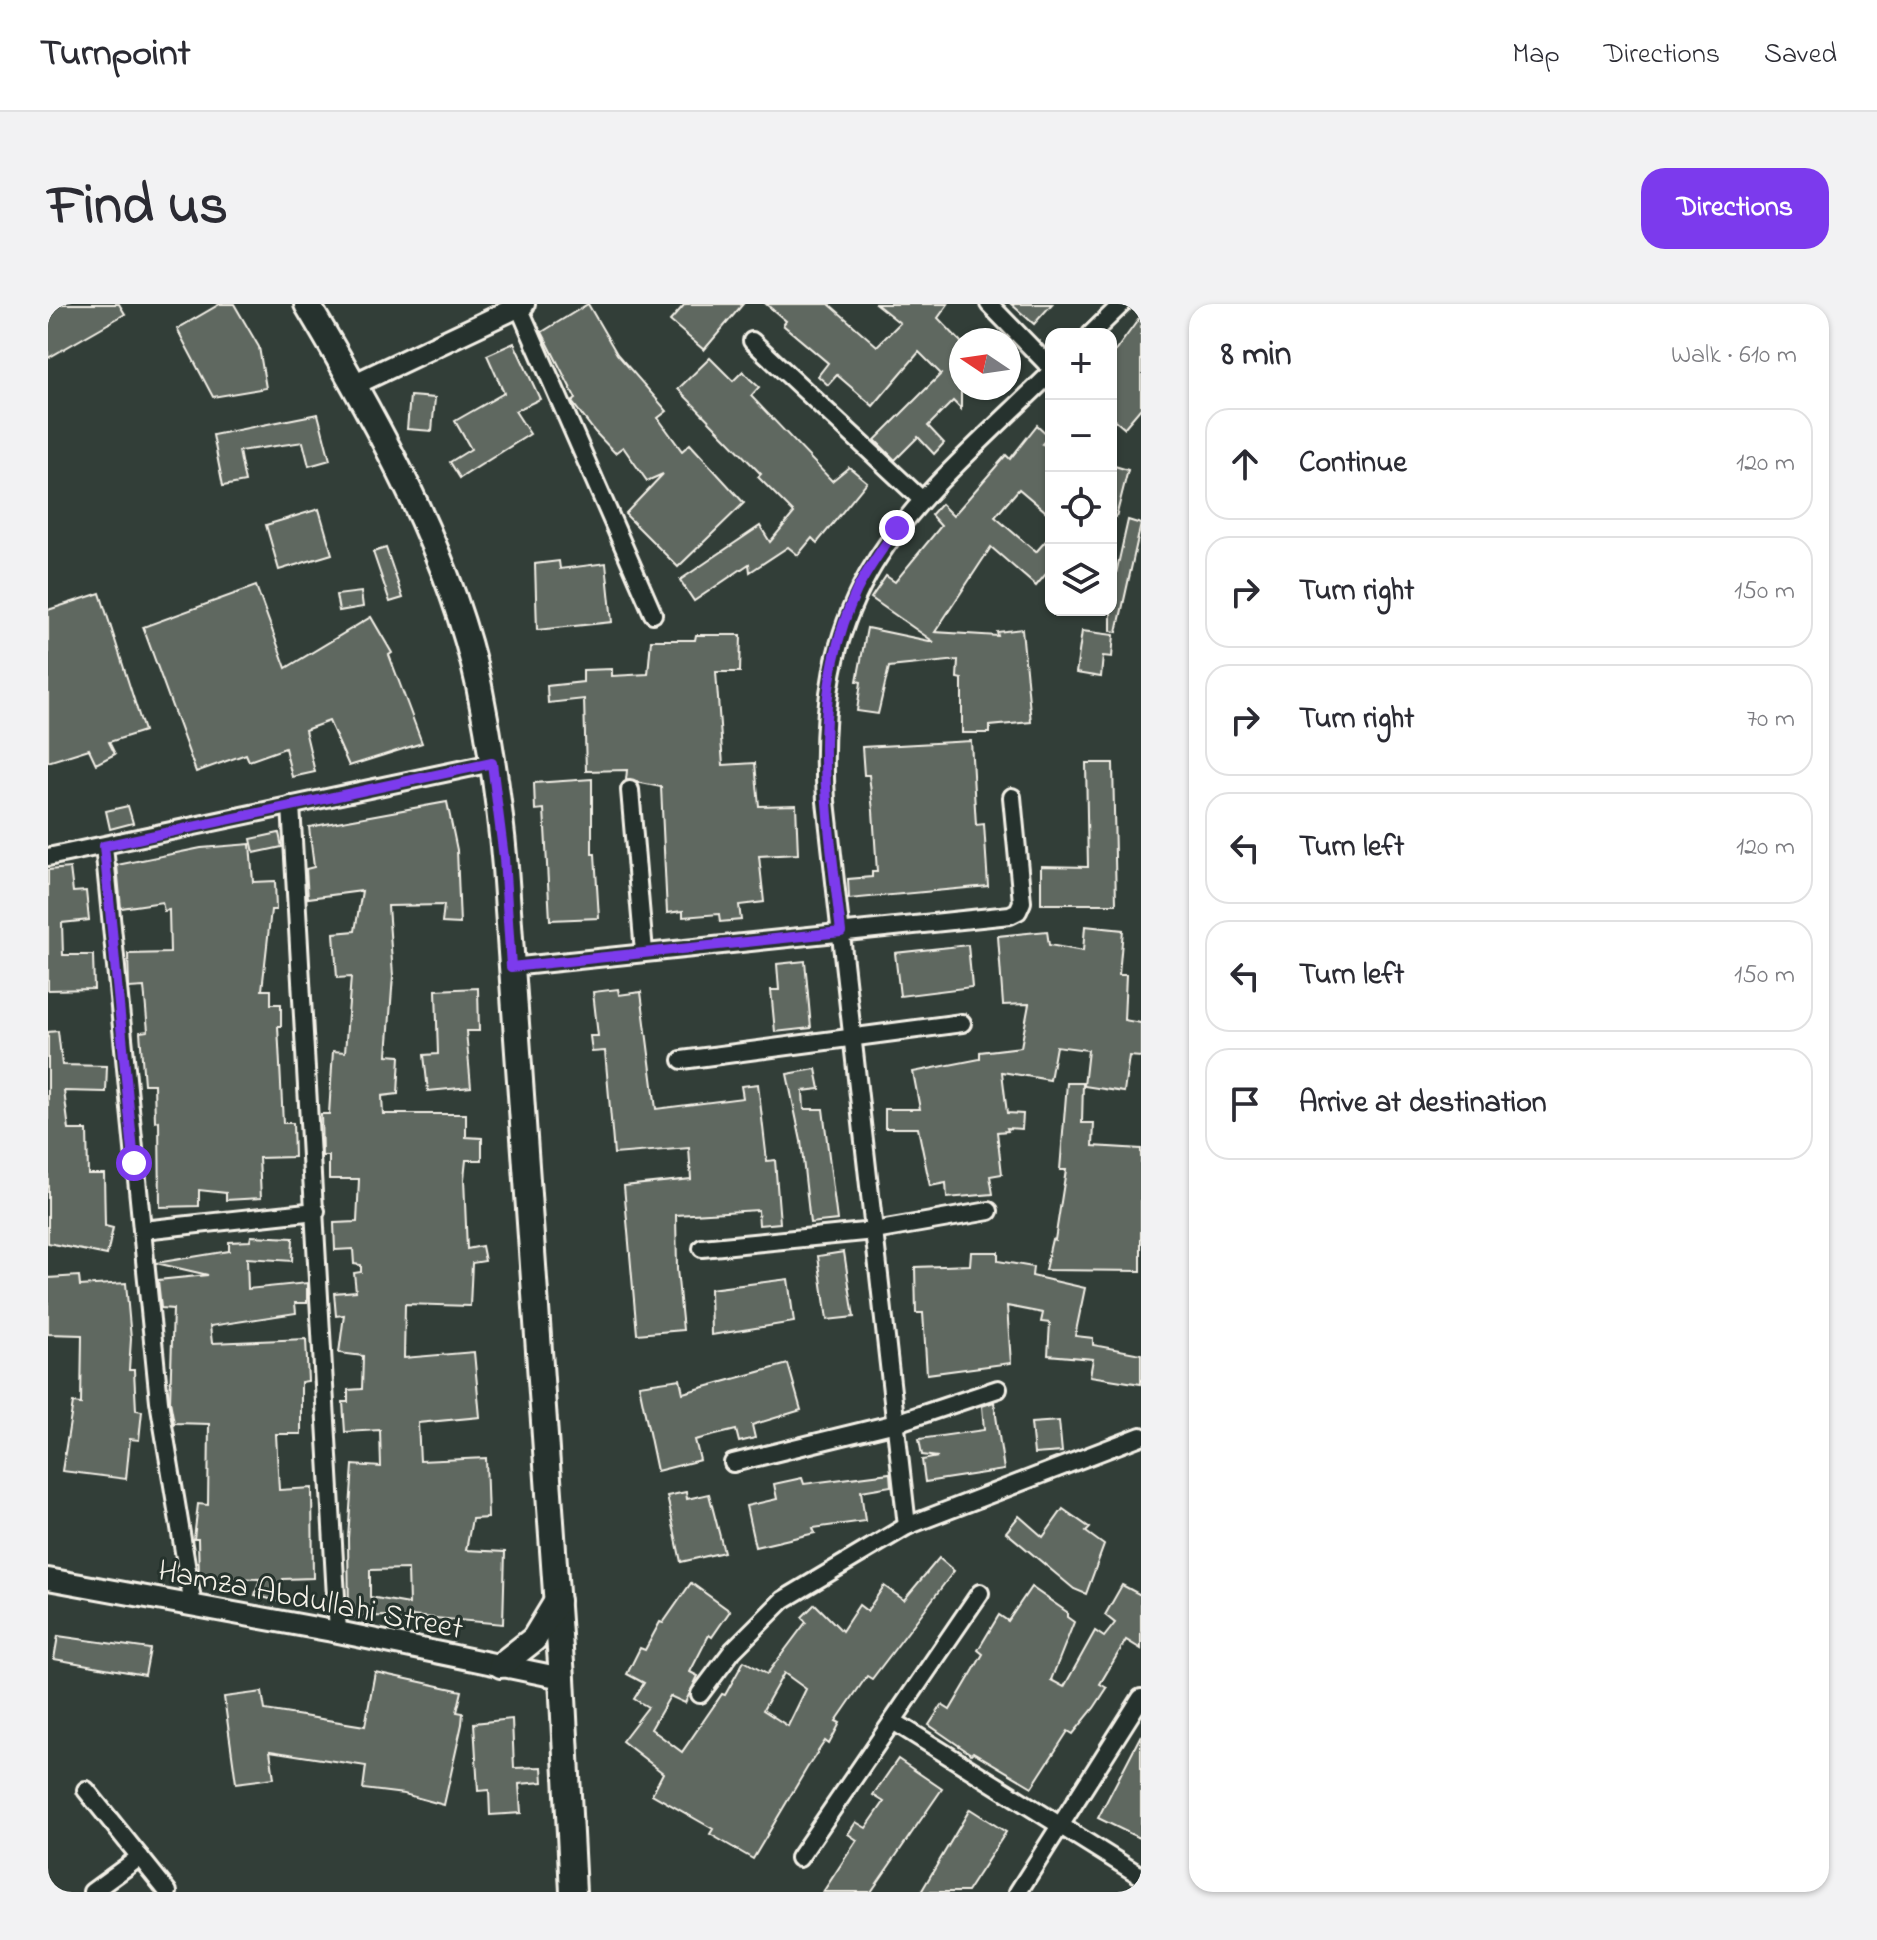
<!DOCTYPE html>
<meta charset="utf-8">
<style>
:root{--surface:#fff;--page:#f2f2f3;--text:#2b2b33;--muted:#7c7c81;--line:#e1e1e2;--accent:#7c3aed}
body{margin:0;font-family:"Indie Flower",sans-serif;background:var(--page);color:var(--text)}
.controls{position:absolute;right:24px;top:24px;display:grid;overflow:hidden;border-radius:16px;box-shadow:0 2px 6px #0004}
.controls button{width:72px;height:72px;display:grid;place-items:center;padding:0;border:0;border-bottom:2px solid var(--line);background:var(--surface);color:var(--text);font:40px sans-serif}
.compass{position:absolute;left:901px;top:24px;width:72px;height:72px;border-radius:50%;background:var(--surface);box-shadow:0 2px 6px #0004;rotate:283deg}
.stop{position:absolute;width:24px;height:24px;margin:-18px;border:6px solid #7c3aed;border-radius:50%;background:#fff}
.stop.end{background:#7c3aed;border-color:#fff;box-shadow:0 2px 8px #0008}
.list{margin:0;padding:0;list-style:none}
h2{display:flex;justify-content:space-between;align-items:center;height:104px;margin:0;padding:0 32px;font-size:34px}
h2 small{font-size:26px;font-weight:400;color:var(--muted)}
.list li{display:grid;grid-template-columns:52px 1fr auto;gap:24px;align-items:center;box-sizing:border-box;height:112px;margin:0 16px 16px;padding:0 16px;border:2px solid var(--line);border-radius:24px}
.list b{display:block;font-size:30px;white-space:nowrap}
.list em{font-size:26px;font-style:normal;color:var(--muted)}
.icon{flex:none;width:44px;height:44px;fill:none;stroke:currentColor;stroke-width:2;stroke-linecap:round;stroke-linejoin:round}
.map{position:relative;flex:none;width:1093px;height:1588px;overflow:hidden;border-radius:24px}
header{display:flex;align-items:center;gap:48px;box-sizing:border-box;height:112px;padding:0 40px;background:var(--surface);border-bottom:2px solid var(--line)}
header strong{font-size:38px}
nav{display:flex;gap:44px;margin-inline-start:auto;font-size:28px}
.intro{display:flex;align-items:center;justify-content:space-between;box-sizing:border-box;height:192px;padding:0 48px}
h1{margin:0;font-size:56px}
.button{padding:20px 36px;border-radius:24px;background:var(--accent);color:#fff;font-size:28px;font-weight:700}
main{display:flex;gap:48px;padding:0 48px}
aside{flex:1;background:var(--surface);border-radius:24px;box-shadow:0 2px 6px #0004}
.map>svg:first-child{display:block}
.building{fill:#5f6861;stroke:#f4f1e8;stroke-width:2;fill-rule:evenodd}
.lines{fill:none;stroke-linecap:round;stroke-linejoin:round}
.minor-casing{stroke:#f4f1e8;stroke-width:22}
.tertiary-casing{stroke:#f4f1e8;stroke-width:26}
.secondary-casing{stroke:#f4f1e8;stroke-width:30}
.minor{stroke:#26332d;stroke-width:16}
.tertiary{stroke:#26332d;stroke-width:20}
.secondary{stroke:#26332d;stroke-width:24}
.route{stroke:#7c3aed;stroke-width:10}
.labels{text-anchor:middle;stroke-width:6;stroke-linejoin:round;paint-order:stroke}
.street-label{font-size:32px;fill:#f4f1e8;stroke:#26332d}
</style>
<header>
<strong>Turnpoint</strong>
<nav><a>Map</a><a>Directions</a><a>Saved</a></nav>
</header>
<div class="intro"><h1>Find us</h1><a class="button">Directions</a></div>
<main>
<div class="map">
<svg width="1093" height="1588" viewBox="0 0 1093 1588">
<rect width="100%" height="100%" fill="#323e38"/>
<filter id="ink" filterUnits="userSpaceOnUse"><feTurbulence type="fractalNoise" baseFrequency=".0125" numOctaves="2"/><feDisplacementMap in="SourceGraphic" scale="16" xChannelSelector="R" yChannelSelector="G"/><feConvolveMatrix kernelMatrix="1 2 1 2 8 2 1 2 1" color-interpolation-filters="sRGB"/></filter>
<g filter="url(#ink)">
<g class="building">
<polygon points="0,0 71,0 77,10 0,54"/>
<polygon points="172,0 186,0 211,43 218,84 165,93 129,25"/>
<polygon points="540,0 569,50 619,107 610,114 634,147 642,140 696,199 630,263 577,210 615,170 599,177 575,143 567,149 547,128 524,98 528,95 494,28"/>
<polygon points="637,0 695,0 656,46 622,17"/>
<polygon points="718,0 781,0 829,42 852,19 828,0 900,0 890,14 913,38 913,105 905,97 880,122 896,139 886,150 870,133 847,156 827,136 893,70 871,48 825,102 789,71 780,81 770,72 780,59 735,21 738,17"/>
<polygon points="963,0 1004,0 986,20"/>
<polygon points="1093,12 1093,104 1076,124 1063,113 1063,53"/>
<polygon points="466,39 492,95 467,107 482,130 412,174 402,158 423,145 407,117 456,89 439,51"/>
<polygon points="662,54 685,77 695,67 702,75 711,83 703,92 784,177 801,163 819,178 769,239 764,234 750,251 740,243 702,268 701,260 646,297 632,276 712,222 722,238 746,209 710,173 713,170 630,85"/>
<polygon points="362,92 387,94 384,127 359,125"/>
<polygon points="270,110 282,156 261,162 255,138 191,147 197,178 175,182 165,131"/>
<polygon points="989,121 1001,132 994,140 1003,144 1003,212 971,185 947,213 988,248 1003,231 1003,264 988,282 943,243 887,328 950,332 949,328 974,325 983,418 942,422 942,429 914,429 914,375 909,374 910,356 841,363 830,410 809,407 813,378 809,377 819,324 886,338 823,294 838,272 847,278 893,222 883,211 893,200 905,212 958,151 962,155"/>
<polygon points="1063,161 1080,166 1068,213 1063,212"/>
<polygon points="271,205 284,250 231,266 218,221"/>
<polygon points="1080,216 1093,220 1069,328 1063,327 1063,292"/>
<polygon points="338,244 355,294 342,298 325,248"/>
<polygon points="511,257 512,265 558,259 564,318 489,326 487,260"/>
<polygon points="208,282 238,364 323,313 344,349 341,351 374,439 301,462 281,417 257,426 267,468 244,473 237,444 201,457 198,450 148,468 95,323"/>
<polygon points="313,288 315,303 291,307 288,291"/>
<polygon points="52,289 96,427 61,438 67,450 48,460 41,445 0,458 0,306"/>
<polygon points="1034,327 1066,331 1064,353 1055,352 1053,373 1028,369"/>
<polygon points="648,331 693,331 692,368 668,368 675,461 707,459 711,502 748,501 750,550 711,552 716,598 691,601 693,616 672,618 671,610 635,613 635,607 619,609 613,483 578,476 579,466 538,467 536,395 500,399 499,382 535,378 535,366 564,365 564,372 600,370 603,336 647,336"/>
<polygon points="923,437 928,521 936,520 940,582 801,595 800,575 824,573 824,568 829,568 825,507 821,471 816,471 814,443"/>
<polygon points="1038,459 1065,459 1068,600 993,600 993,562 1040,563"/>
<polygon points="544,475 544,550 547,550 551,614 502,616 496,505 487,506 486,479"/>
<path d="M 399,498 L 409,546 L 412,620 L 394,619 L 396,601 L 340,602 L 345,672 L 339,751 L 352,752 L 350,790 L 334,792 L 335,810 L 418,810 L 418,833 L 434,834 L 434,856 L 418,856 L 416,875 L 419,945 L 434,942 L 437,957 L 424,959 L 422,1002 L 357,1000 L 356,1054 L 426,1048 L 432,1113 L 370,1119 L 372,1157 L 438,1154 L 440,1214 L 424,1215 L 418,1246 L 457,1248 L 455,1320 L 364,1312 L 363,1320 L 339,1316 L 340,1312 L 301,1313 L 300,1234 L 305,1161 L 333,1163 L 332,1126 L 297,1128 L 295,1098 L 300,1098 L 300,1086 L 314,1085 L 315,1052 L 291,1049 L 296,1011 L 288,1012 L 286,989 L 308,987 L 306,969 L 313,968 L 313,961 L 306,960 L 305,945 L 287,946 L 286,919 L 309,918 L 311,875 L 281,875 L 281,852 L 274,852 L 273,810 L 281,810 L 285,747 L 297,748 L 303,673 L 289,674 L 286,629 L 307,627 L 314,587 L 260,594 L 258,565 L 266,563 L 261,523 ZM 360,1265 L 361,1300 L 322,1293 L 322,1266 Z"/>
<polygon points="80,502 85,519 62,525 58,507"/>
<polygon points="231,529 234,543 206,549 203,535"/>
<polygon points="202,540 205,578 227,577 228,606 223,606 214,686 223,686 223,700 233,700 233,722 230,722 235,819 245,819 246,853 211,854 213,894 178,896 178,889 151,886 151,902 112,903 111,817 107,818 106,780 96,780 92,728 100,727 96,683 81,684 80,650 122,649 121,606 116,607 114,598 73,604 69,561 153,544"/>
<polygon points="22,564 25,588 38,587 41,616 14,619 15,651 45,651 46,685 0,686 0,566"/>
<polygon points="1037,622 1075,626 1071,671 1078,671 1076,716 1093,719 1093,753 1081,752 1076,788 1036,782 1040,746 1008,742 1002,776 954,768 959,809 975,810 974,825 959,824 960,827 949,828 954,870 942,872 945,890 899,894 898,879 882,882 870,824 837,824 837,805 872,805 865,768 932,755 932,748 973,743 981,700 955,701 950,632 999,627 1001,641 1035,647"/>
<polygon points="920,641 924,683 852,692 847,649"/>
<polygon points="757,657 763,724 727,728 723,686 731,686 729,660"/>
<polygon points="430,684 431,727 418,727 423,783 380,787 376,751 390,750 388,686"/>
<polygon points="570,685 571,691 593,688 608,805 695,794 693,782 710,780 719,857 727,856 732,919 711,921 710,906 628,911 629,965 635,1026 589,1030 576,882 643,875 641,844 566,850 557,747 544,748 542,732 550,732 545,688"/>
<polygon points="10,727 14,761 59,762 58,788 16,787 21,826 39,826 40,870 56,870 57,922 65,924 59,951 0,939 0,728"/>
<polygon points="768,765 772,785 755,787 756,805 775,805 789,916 762,919 753,837 739,770"/>
<polygon points="1019,779 1035,779 1034,819 1046,819 1045,842 1093,845 1093,967 997,966 1004,935 1007,936 1018,866 1012,866"/>
<polygon points="203,932 245,934 244,957 199,954 200,985 259,979 259,999 247,999 248,1009 162,1022 164,1039 258,1035 260,1077 253,1078 253,1130 228,1130 231,1186 264,1184 265,1274 235,1275 229,1297 207,1291 212,1275 151,1273 150,1235 146,1235 150,1200 160,1201 161,1120 126,1119 122,1097 125,1005 113,1004 110,976 160,971 108,959 181,947 181,938 202,937"/>
<polygon points="796,948 806,1013 779,1016 770,952"/>
<polygon points="923,948 950,948 950,957 985,963 984,972 1037,984 1027,1032 1045,1034 1045,1041 1093,1050 1093,1080 1042,1072 1045,1055 1000,1051 1002,1019 993,1018 995,1009 959,1002 963,1059 879,1070 875,1009 868,1009 867,963 922,961"/>
<polygon points="31,972 32,982 78,979 83,1035 81,1066 86,1066 88,1106 94,1107 91,1136 82,1135 78,1175 14,1167 25,1099 33,1100 34,1031 0,1030 0,974"/>
<polygon points="740,975 746,1018 663,1031 662,985"/>
<polygon points="740,1060 753,1106 704,1121 707,1134 691,1138 688,1126 647,1136 652,1156 609,1167 591,1081 632,1075 635,1089"/>
<polygon points="946,1098 956,1166 877,1178 874,1156 890,1153 874,1151 871,1135 936,1126 934,1102"/>
<polygon points="1011,1117 1014,1148 986,1150 983,1119"/>
<polygon points="842,1169 843,1182 813,1187 817,1217 765,1224 767,1229 707,1243 698,1202 729,1195 726,1180 754,1174 756,1180"/>
<polygon points="638,1188 639,1195 661,1190 676,1248 633,1258 619,1192"/>
<polygon points="1015,1205 1042,1224 1038,1228 1056,1241 1038,1290 1026,1285 958,1228 971,1212 995,1233"/>
<path d="M 891,1254 L 906,1267 L 824,1375 L 819,1372 L 788,1417 L 792,1419 L 781,1440 L 777,1437 L 759,1464 L 705,1555 L 662,1530 L 665,1525 L 604,1490 L 615,1469 L 574,1437 L 600,1403 L 586,1395 L 596,1379 L 579,1370 L 592,1344 L 597,1346 L 612,1318 L 615,1319 L 643,1279 L 682,1307 L 664,1333 L 661,1331 L 642,1368 L 650,1372 L 637,1399 L 622,1392 L 603,1425 L 634,1448 L 674,1390 L 677,1391 L 696,1357 L 719,1370 L 758,1318 L 754,1313 L 767,1300 L 794,1327 L 811,1301 L 819,1307 L 836,1282 L 856,1296 ZM 736,1369 L 758,1385 L 740,1422 L 715,1406 Z"/>
<polygon points="1074,1281 1093,1291 1093,1345 1078,1336 1052,1380 1059,1384 1046,1404 1025,1430 1020,1427 984,1483 925,1448 923,1450 881,1421 894,1401 902,1406 935,1350 930,1346 951,1311 960,1317 983,1283 1019,1308 1019,1313 1026,1318 1003,1376 1016,1383 1047,1327 1056,1333 1067,1319 1057,1311"/>
<polygon points="10,1332 102,1345 97,1371 6,1355"/>
<polygon points="327,1368 414,1387 409,1408 415,1409 414,1420 396,1501 356,1490 315,1485 318,1462 222,1447 226,1474 188,1479 176,1393 214,1388 217,1406 317,1422"/>
<polygon points="464,1415 466,1464 494,1463 495,1478 471,1480 473,1509 442,1511 441,1486 430,1487 426,1419"/>
<polygon points="1093,1431 1093,1535 1050,1514"/>
<polygon points="850,1455 894,1485 823,1588 775,1588 809,1536 800,1530 808,1518 818,1524 836,1498 825,1491"/>
<polygon points="922,1505 958,1528 919,1588 873,1588"/>
</g>
<g class="lines">
<g class="minor-casing">
<g id="minor">
<polyline points="941,0 1003,64"/>
<polyline points="471,3 605,310"/>
<polyline points="1043,30 1074,0"/>
<polyline points="704,37 873,195"/>
<polyline points="582,486 596,648"/>
<polyline points="243,501 290,1328"/>
<polyline points="56,542 111,1097 145,1302"/>
<polyline points="0,553 444,459"/>
<polyline points="463,663 962,611 970,607 974,598 964,493"/>
<polyline points="634,756 914,719"/>
<polyline points="95,926 268,907"/>
<polyline points="654,944 826,927 941,907"/>
<polyline points="685,1159 848,1119 950,1085"/>
<path d="M 859,1222 L 778,497 C 765,274 856,212 1003,69"/>
<polyline points="652,1390 685,1346 735,1296 859,1222 1093,1132"/>
<polyline points="845,1417 1093,1572"/>
<polyline points="38,1486 120,1588"/>
<polyline points="751,1554 932,1289"/>
<polyline points="44,1588 92,1553"/>
<polyline points="970,1588 1093,1394"/>
</g>
</g>
<g class="tertiary-casing">
<g id="tertiary">
<polyline points="307,80 476,0"/>
<polyline points="0,1275 290,1328 514,1374"/>
</g>
</g>
<g class="secondary-casing">
<g id="secondary">
<path d="M 259,0 C 328,116 403,250 431,382 C 443,442 452,503 457,563 L 514,1374 L 525,1588"/>
<polyline points="453,1361 486,1335 509,1297"/>
</g>
</g>
<use href="#minor" class="minor"/>
<use href="#tertiary" class="tertiary"/>
<use href="#secondary" class="secondary"/>
</g>
</g>
<g class="lines" filter="url(#ink)">
<path class="route" d="M 86,859 L 56,542 L 444,459 L 456,554 L 463,663 L 793,628 C 780,513 758,395 809,286 C 820,264 835,244 849,224"/>
</g>
<g class="labels">
<g class="street-label">
<text transform="translate(263 1294) rotate(11)" y="11">Hamza Abdullahi Street</text>
</g>
</g>
</svg>
<div class="controls">
<button>+</button>
<button>−</button>
<button><svg class="icon" aria-label="locate" viewBox="0 0 24 24"><circle cx="12" cy="12" r="6"/><path d="M12 2v4M12 18v4M2 12h4M18 12h4"/></svg></button>
<button><svg class="icon" aria-label="layers" viewBox="0 0 24 24"><path d="M12 4l9 5-9 5-9-5zM3 14l9 5 9-5"/></svg></button>
</div>
<svg class="compass" viewBox="-18 -18 36 36"><path d="M0-13l5 13h-10z" fill="#e53935"/><path d="M0 13l5-13h-10z" fill="#7c7c81"/></svg>
<div class="stop" style="left:86px;top:859px"></div>
<div class="stop end" style="left:849px;top:224px"></div>
</div>
<aside>
<h2>8 min<small>Walk · 610 m</small></h2>
<ul class="list">
<li><svg class="icon" aria-label="ahead" viewBox="0 0 24 24"><path d="M12 20V5M6 11l6-6 6 6"/></svg><div><b>Continue</b></div><em>120 m</em></li>
<li><svg class="icon" aria-label="right" viewBox="0 0 24 24"><path d="M7 20v-9h11M14 6l5 5-5 5"/></svg><div><b>Turn right</b></div><em>150 m</em></li>
<li><svg class="icon" aria-label="right" viewBox="0 0 24 24"><path d="M7 20v-9h11M14 6l5 5-5 5"/></svg><div><b>Turn right</b></div><em>70 m</em></li>
<li><svg class="icon" aria-label="left" viewBox="0 0 24 24"><path d="M17 20v-9H6M10 6l-5 5 5 5"/></svg><div><b>Turn left</b></div><em>120 m</em></li>
<li><svg class="icon" aria-label="left" viewBox="0 0 24 24"><path d="M17 20v-9H6M10 6l-5 5 5 5"/></svg><div><b>Turn left</b></div><em>150 m</em></li>
<li><svg class="icon" aria-label="arrive" viewBox="0 0 24 24"><path d="M6 21V4h12l-3 4 3 4H6"/></svg><div><b>Arrive at destination</b></div></li>
</ul>
</aside>
</main>
